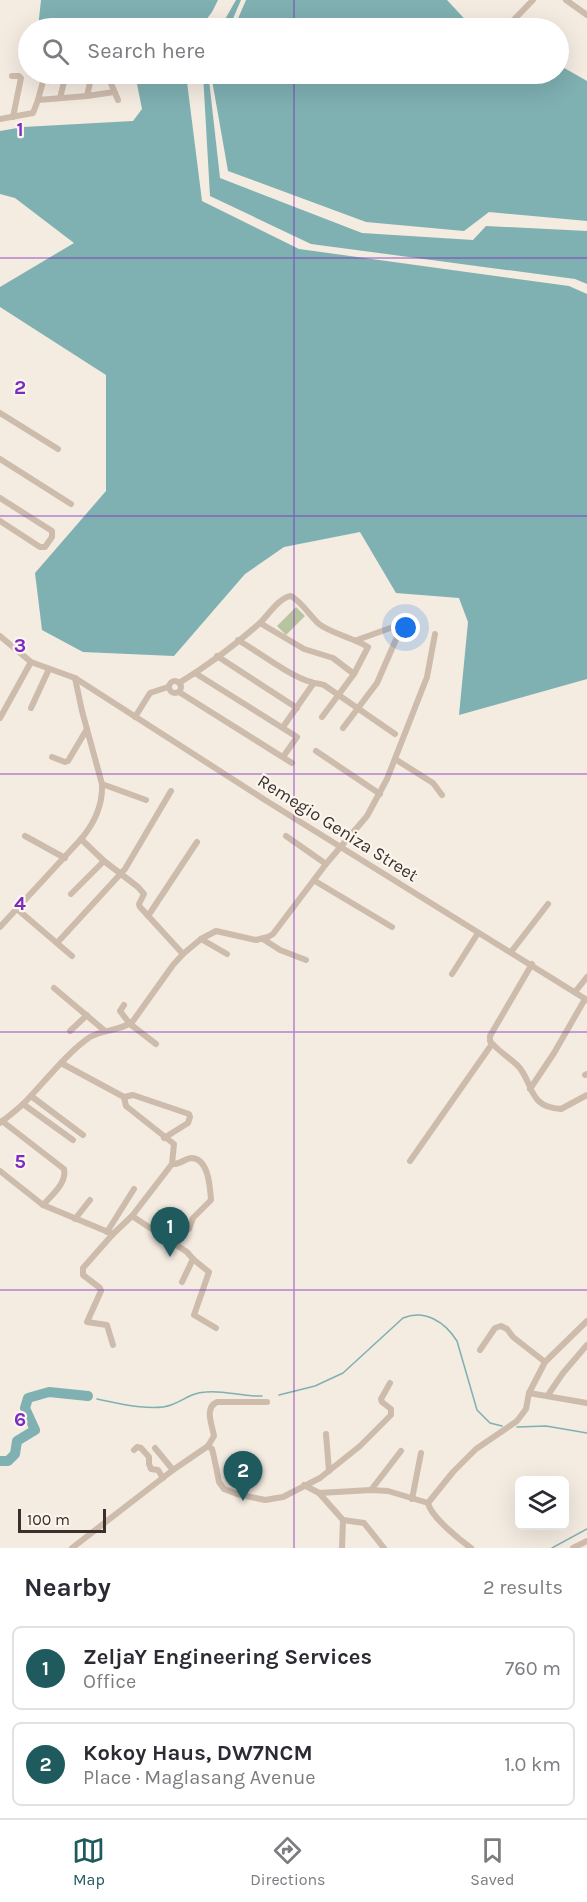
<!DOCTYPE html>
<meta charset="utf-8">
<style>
:root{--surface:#fff;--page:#f7f7f7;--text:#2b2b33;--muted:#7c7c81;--line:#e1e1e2;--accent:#1f5a5e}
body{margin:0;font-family:Karla,sans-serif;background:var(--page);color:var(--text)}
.controls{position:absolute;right:18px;bottom:18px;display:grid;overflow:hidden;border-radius:9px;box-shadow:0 6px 24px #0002}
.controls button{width:54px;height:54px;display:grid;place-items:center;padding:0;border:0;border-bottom:2px solid var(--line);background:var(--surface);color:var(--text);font:30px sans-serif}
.scale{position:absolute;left:18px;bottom:15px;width:88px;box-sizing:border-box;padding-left:6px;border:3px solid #3b302b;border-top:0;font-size:16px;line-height:21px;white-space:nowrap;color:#3b302b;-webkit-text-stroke:4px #fbf5ee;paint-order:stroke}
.you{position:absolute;left:406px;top:628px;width:21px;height:21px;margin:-15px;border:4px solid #fff;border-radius:50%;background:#1a73e8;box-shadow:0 0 0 9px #1a73e833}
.badge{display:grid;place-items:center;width:39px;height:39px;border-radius:50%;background:var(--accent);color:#fff;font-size:20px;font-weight:700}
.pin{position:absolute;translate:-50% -50px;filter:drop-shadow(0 2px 3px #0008)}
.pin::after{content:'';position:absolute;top:32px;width:21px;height:18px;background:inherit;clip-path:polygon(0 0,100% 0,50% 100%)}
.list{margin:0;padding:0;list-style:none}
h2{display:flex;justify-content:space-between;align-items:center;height:78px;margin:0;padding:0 24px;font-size:26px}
h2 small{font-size:20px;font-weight:400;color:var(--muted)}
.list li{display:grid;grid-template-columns:39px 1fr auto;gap:18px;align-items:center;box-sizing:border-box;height:84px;margin:0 12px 12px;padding:0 12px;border:2px solid var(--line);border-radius:9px}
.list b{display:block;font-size:22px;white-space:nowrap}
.list p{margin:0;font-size:20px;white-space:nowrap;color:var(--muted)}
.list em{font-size:20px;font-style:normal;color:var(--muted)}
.icon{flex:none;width:33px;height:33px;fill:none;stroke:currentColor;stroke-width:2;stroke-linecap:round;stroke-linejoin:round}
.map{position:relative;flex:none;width:587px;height:1548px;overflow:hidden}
.search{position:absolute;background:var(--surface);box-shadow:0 6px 24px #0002;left:18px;right:18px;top:18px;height:66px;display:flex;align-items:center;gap:15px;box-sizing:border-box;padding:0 21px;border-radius:33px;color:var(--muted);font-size:22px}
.sheet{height:270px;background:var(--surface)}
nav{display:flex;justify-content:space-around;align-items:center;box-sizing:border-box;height:84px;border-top:2px solid var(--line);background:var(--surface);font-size:16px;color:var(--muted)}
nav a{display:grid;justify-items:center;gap:3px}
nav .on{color:var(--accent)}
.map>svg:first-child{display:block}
.green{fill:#b8c4a0}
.water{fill:#7fb0b2}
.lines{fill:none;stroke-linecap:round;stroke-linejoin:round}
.stream{stroke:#7fb0b2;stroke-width:1.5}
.river{stroke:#7fb0b2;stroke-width:10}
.minor{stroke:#cdbbac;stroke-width:6}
.grid{fill:none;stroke:#7b2cbf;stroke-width:1.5;stroke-opacity:0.55}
.labels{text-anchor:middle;stroke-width:4.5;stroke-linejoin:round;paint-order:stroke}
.street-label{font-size:18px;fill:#3b302b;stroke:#fbf5ee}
.grid-label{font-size:20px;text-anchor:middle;font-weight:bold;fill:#7b2cbf;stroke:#fbf5ee;stroke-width:4.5;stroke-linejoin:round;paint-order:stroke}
</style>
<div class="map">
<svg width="587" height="1548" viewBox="0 0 587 1548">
<rect width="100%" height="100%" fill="#f4ebe1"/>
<polygon class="green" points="296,607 305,616 286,635 277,626"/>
<g class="water">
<polygon points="41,0 218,0 212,12 200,28 38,28"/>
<polygon points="236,0 241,0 229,28 220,28"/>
<polygon points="246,0 447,0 473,28 234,28"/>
<polygon points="559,65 587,81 587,221 489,212 464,231 366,222 228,171 212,80 215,74 558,74"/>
<polygon points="135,74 186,74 202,201 299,249 569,286 587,294 587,679 459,715 468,622 459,598 396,593 360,532 284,547 245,574 174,656 83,652 42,630 35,573 106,491 106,375 0,307 0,287 74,243 15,198 0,194 0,131 23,127 133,121 142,109"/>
<polygon points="203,74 211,74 209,80 220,178 362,233 473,240 486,226 587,231 587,284 575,279 311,244 210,196"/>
</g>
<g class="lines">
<g class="stream">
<path d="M 279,1395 L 315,1386 L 343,1373 L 403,1318 C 425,1309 445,1322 457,1341 L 477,1410 L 490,1423 L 502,1426"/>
<path d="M 97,1399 C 117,1403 152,1412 171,1405 C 185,1400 190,1393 206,1392 C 224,1390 243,1397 262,1396"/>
<polyline points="517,1427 546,1426 587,1433"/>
<polyline points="552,1548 587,1529"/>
</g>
<polyline class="river" points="0,1461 8,1461 15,1454 17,1441 35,1430 25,1408 28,1398 49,1392 88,1396"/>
<g class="minor">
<polyline points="566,0 587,15"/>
<polyline points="506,28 533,0"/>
<polyline points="107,74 118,100"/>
<polyline points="12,76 19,76 21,78 13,117"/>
<polyline points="87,96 92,74"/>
<polyline points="60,98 66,74"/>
<polyline points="38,100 87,96 114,92"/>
<polyline points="0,119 33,113 38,100 45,74"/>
<polyline points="0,413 58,449"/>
<polyline points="0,459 71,504"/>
<polyline points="0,498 52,531 52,537 45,547 40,547 0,521"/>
<polyline points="260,623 304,649 333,658 354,674"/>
<polyline points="0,636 31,662 75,678 265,800 587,1000"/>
<path d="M 238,640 C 257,651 291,677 311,682 C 315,684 319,683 324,685 L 395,734"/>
<polyline points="217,656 297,708"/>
<polyline points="195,673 297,737 283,757"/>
<circle cx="175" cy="687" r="6"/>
<path d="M 179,683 C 207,666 235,645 260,623 C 268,615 280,597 291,596 C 303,603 309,615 319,624 C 330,633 354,638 368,647 L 354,674 L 322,717"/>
<polyline points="179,692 292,763"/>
<polyline points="31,708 49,669"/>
<polyline points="135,717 150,693 168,687"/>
<polyline points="0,718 31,662"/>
<polyline points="283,727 313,684"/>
<polyline points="343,728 377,683 401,628 399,626 396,626 357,640"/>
<polyline points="316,751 380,794"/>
<polyline points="52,757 65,762 68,761 87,729"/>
<polyline points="395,759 433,783 442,795"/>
<polyline points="102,784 146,800"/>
<polyline points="25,836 65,858"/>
<polyline points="286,836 326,864"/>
<polyline points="81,839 104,861 138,887 144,894 139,904 140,907 183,954"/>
<polyline points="315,881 392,927"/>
<polyline points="71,894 104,861"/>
<polyline points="17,909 72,956"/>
<polyline points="148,916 197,842"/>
<path d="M 0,927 L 82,838 C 95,822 103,805 102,784 L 82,711 L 75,678"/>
<polyline points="201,939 227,954"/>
<polyline points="263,939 280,950 306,960"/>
<polyline points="57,943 125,869 171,791"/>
<polyline points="511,952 548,904"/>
<path d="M 532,964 L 490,1036 L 490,1041 C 498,1051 510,1058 519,1067 C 534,1085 528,1107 561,1109 L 587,1095"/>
<polyline points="452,974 478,933"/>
<polyline points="54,988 105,1031"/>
<polyline points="575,992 587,977"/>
<polyline points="124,1005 120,1011 130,1024 156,1044"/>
<polyline points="70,1031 87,1015"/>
<polyline points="61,1063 124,1097 133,1095 189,1114 190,1117 188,1123 164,1138"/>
<polyline points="585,1075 587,1074"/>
<polyline points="530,1089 554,1053 585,999"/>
<polyline points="31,1096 83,1135"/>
<polyline points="23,1104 73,1140"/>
<path d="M 2,1121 L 64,1169 C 67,1183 52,1195 43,1205"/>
<path d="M 0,1123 C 10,1115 20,1108 28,1099 C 46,1080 69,1051 90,1037 C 104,1029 122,1031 133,1021 L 173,965 L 183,954 L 201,939 L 216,931 L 256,940 L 268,937 L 273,934 L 326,864 L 367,816 L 387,779 L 427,677 L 435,634"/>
<polyline points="410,1161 492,1044"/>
<polyline points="0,1171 43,1205 113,1234"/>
<polyline points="132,1216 187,1252 193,1259 182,1282"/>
<polyline points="75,1219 90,1200"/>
<polyline points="107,1232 134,1189"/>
<path d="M 172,1243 L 179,1234 L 189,1229 L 193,1218 L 211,1200 C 210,1188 209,1158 191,1158 C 184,1159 180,1165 172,1164"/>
<polyline points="193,1259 209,1272 194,1315 216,1328"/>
<polyline points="113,1345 107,1325 87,1322 101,1291 100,1288 83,1275 83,1268 113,1234 132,1216 172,1164 174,1144 126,1106 124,1097"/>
<polyline points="480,1350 495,1328 501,1326 507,1329 513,1337 545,1362"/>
<polyline points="529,1393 587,1403"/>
<polyline points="548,1395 563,1373 587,1345"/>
<polyline points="326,1434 329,1471"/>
<polyline points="208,1446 212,1449 214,1457 219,1482 224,1489 237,1494 265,1500 283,1497 320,1478 360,1446 391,1415 391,1409 382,1402 381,1399 390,1383"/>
<polyline points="155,1448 173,1470"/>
<polyline points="134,1450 137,1447 141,1448 149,1457 149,1464 151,1469 158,1470 163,1478"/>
<polyline points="304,1485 319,1493 371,1490 388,1491 428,1503"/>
<polyline points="371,1490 401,1451"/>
<polyline points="319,1493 343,1520 342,1548"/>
<polyline points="412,1499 421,1453"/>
<polyline points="428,1503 453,1472 476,1449 517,1421 526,1409 529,1393 545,1362 587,1321"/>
<path d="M 428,1503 C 431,1517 460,1540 471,1548"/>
<polyline points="343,1520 364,1523 384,1548"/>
<path d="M 72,1548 L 173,1470 L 208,1446 L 214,1436 C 212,1424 204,1408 217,1402 L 267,1402"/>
<polyline points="573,1548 587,1541"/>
</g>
</g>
<path class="grid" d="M 294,0 L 294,28M 294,74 L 294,1548M 0,258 L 587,258M 0,516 L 587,516M 0,774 L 587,774M 0,1032 L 587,1032M 0,1290 L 587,1290"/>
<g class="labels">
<g class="street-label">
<text transform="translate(338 828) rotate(32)" y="6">Remegio Geniza Street</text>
</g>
</g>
<g class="grid-label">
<text x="20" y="136">1</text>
<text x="20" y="394">2</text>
<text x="20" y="652">3</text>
<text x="20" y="910">4</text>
<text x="20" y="1168">5</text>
<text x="20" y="1426">6</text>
</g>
</svg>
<div class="controls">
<button><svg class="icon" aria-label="layers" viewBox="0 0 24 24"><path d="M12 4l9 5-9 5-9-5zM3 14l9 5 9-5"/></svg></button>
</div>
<div class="scale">100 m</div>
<div class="you"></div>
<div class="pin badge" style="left:170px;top:1257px">1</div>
<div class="pin badge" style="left:243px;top:1501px">2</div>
<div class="search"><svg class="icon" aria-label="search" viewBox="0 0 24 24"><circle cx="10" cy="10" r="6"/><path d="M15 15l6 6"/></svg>Search here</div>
</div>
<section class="sheet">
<h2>Nearby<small>2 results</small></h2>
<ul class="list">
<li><span class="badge">1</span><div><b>ZeljaY Engineering Services</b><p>Office</p></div><em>760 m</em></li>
<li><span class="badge">2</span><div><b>Kokoy Haus, DW7NCM</b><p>Place · Maglasang Avenue</p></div><em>1.0 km</em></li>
</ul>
</section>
<nav>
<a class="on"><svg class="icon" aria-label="map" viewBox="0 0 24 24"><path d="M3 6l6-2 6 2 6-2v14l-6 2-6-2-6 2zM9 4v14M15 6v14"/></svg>Map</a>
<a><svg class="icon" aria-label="directions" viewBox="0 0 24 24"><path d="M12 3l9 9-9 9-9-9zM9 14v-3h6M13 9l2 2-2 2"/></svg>Directions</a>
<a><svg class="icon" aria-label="saved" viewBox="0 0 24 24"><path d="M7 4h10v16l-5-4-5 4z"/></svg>Saved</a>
</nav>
